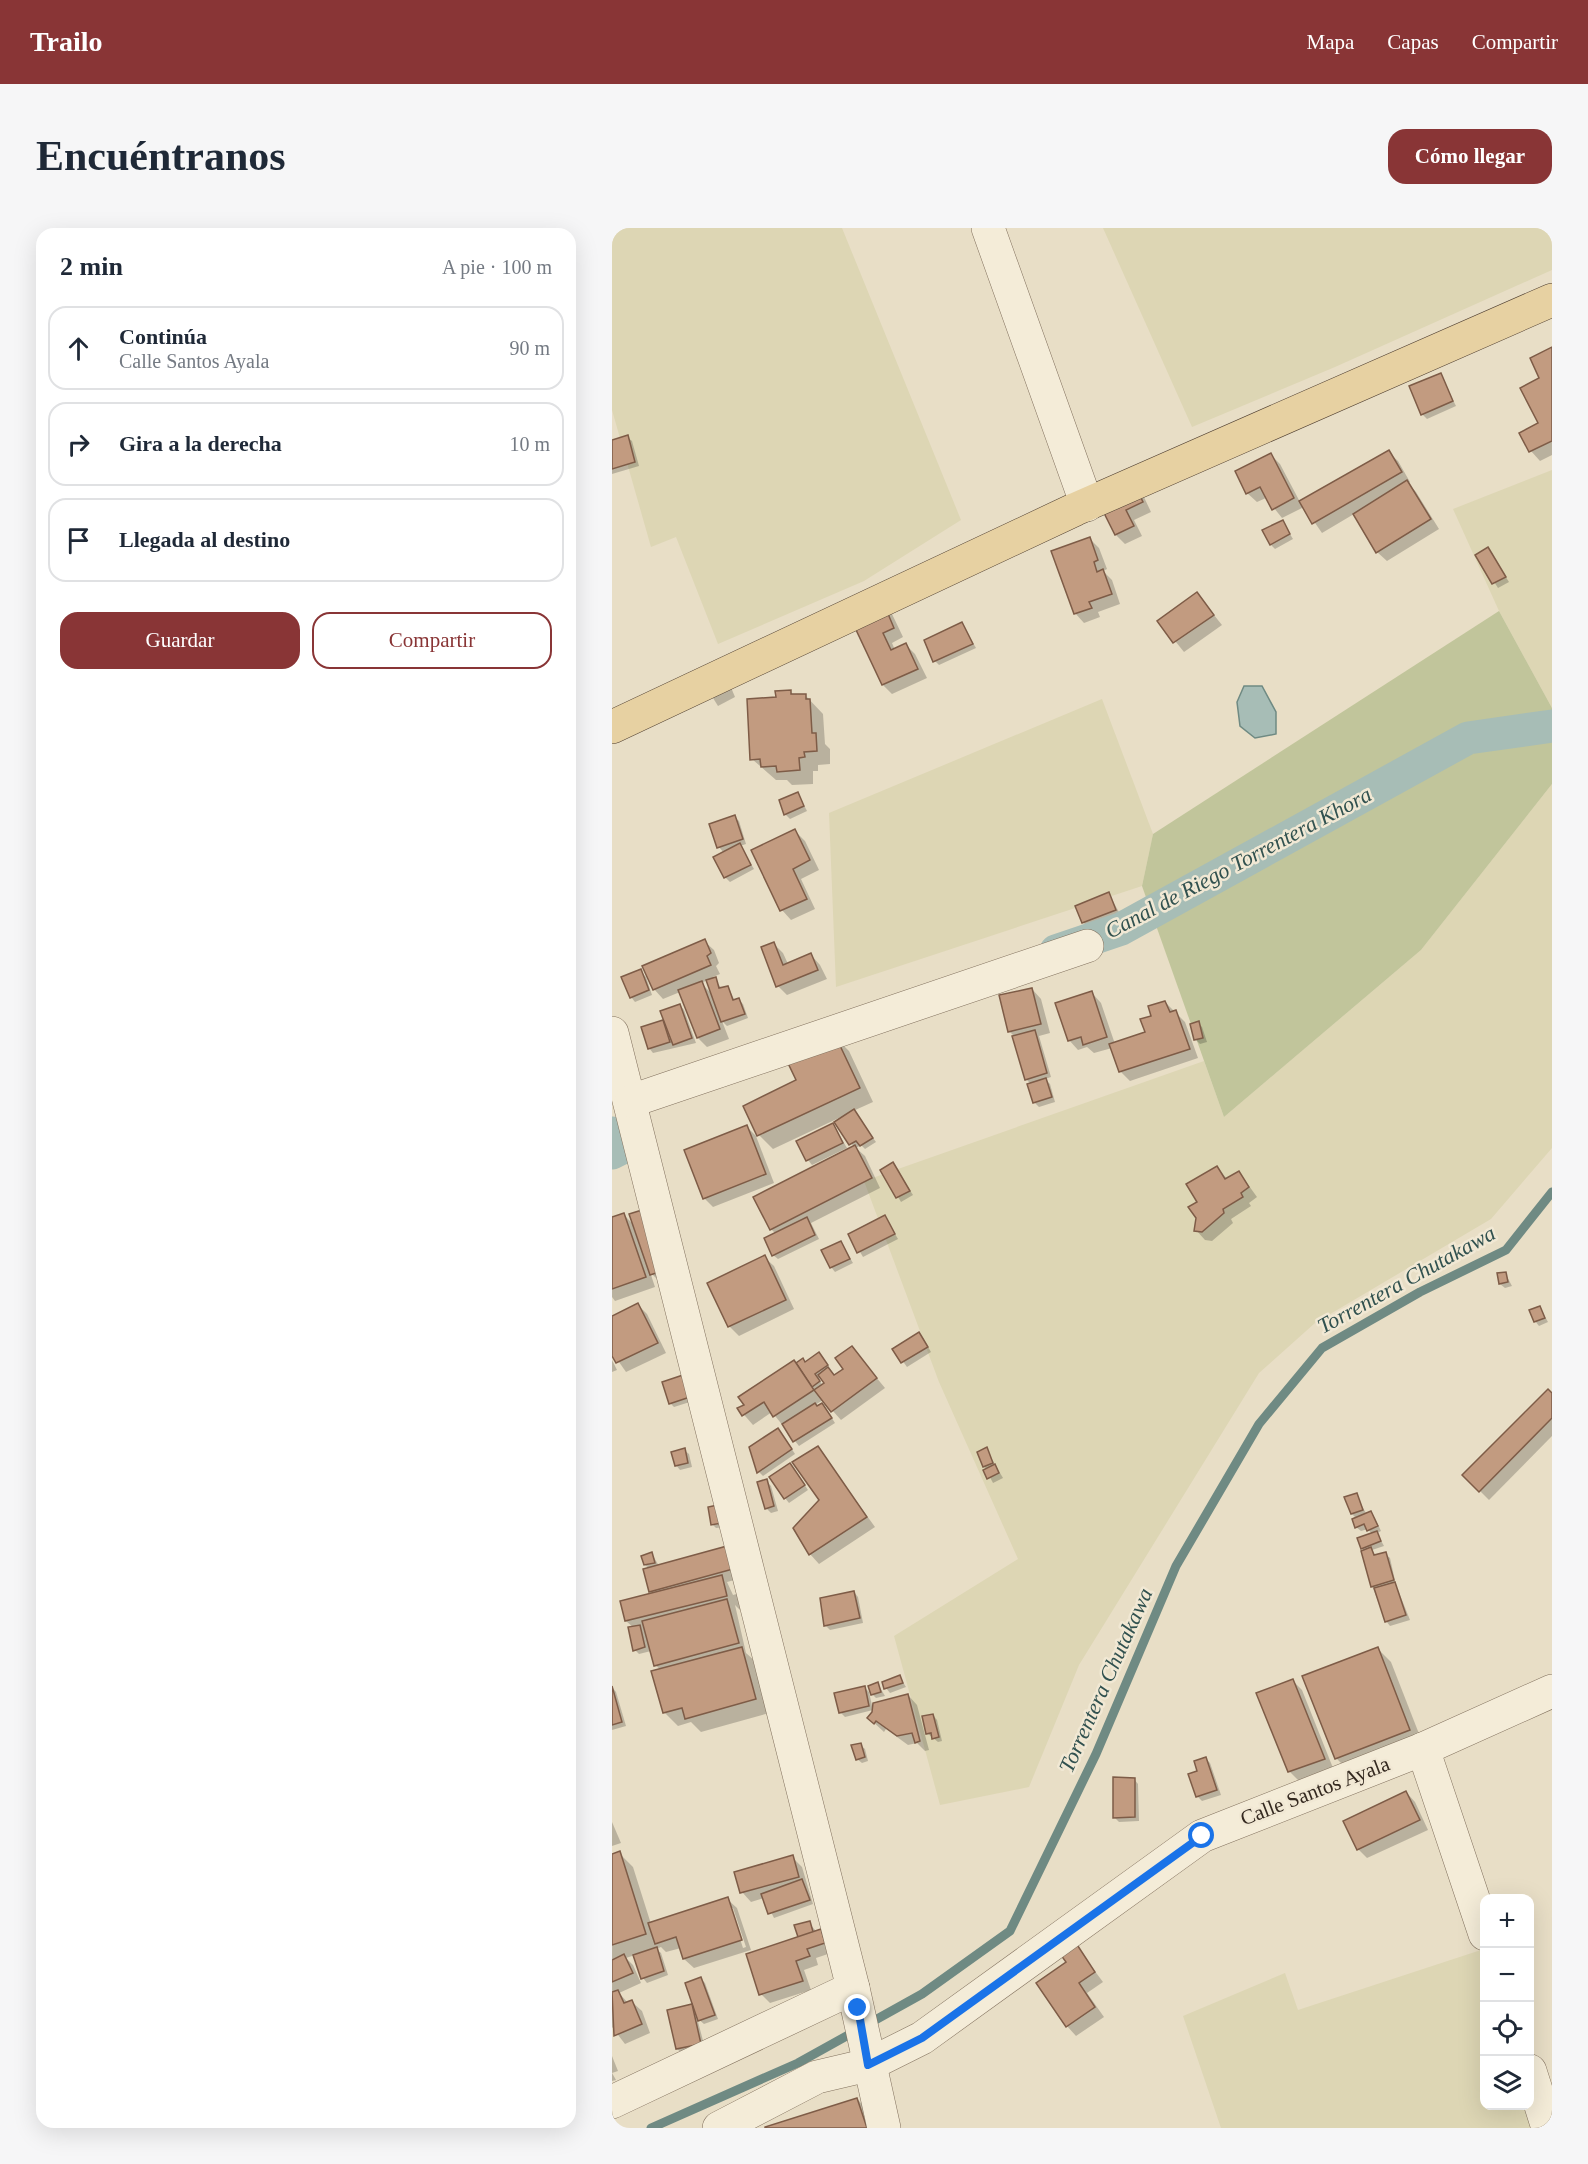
<!DOCTYPE html>
<html lang="es">
<meta charset="utf-8">
<style>
:root{--surface:#fff;--page:#f6f6f7;--text:#1f2937;--muted:#747a83;--line:#e0e1e3;--accent:#893536}
body{margin:0;font-family:Georgia,serif;background:var(--page);color:var(--text)}
.controls{position:absolute;right:18px;bottom:18px;display:grid;overflow:hidden;border-radius:12px;box-shadow:0 6px 24px #0002}
.controls button{width:54px;height:54px;display:grid;place-items:center;padding:0;border:0;border-bottom:2px solid var(--line);background:var(--surface);color:var(--text);font:30px sans-serif}
.stop{position:absolute;width:18px;height:18px;margin:-14px;border:4px solid #1a73e8;border-radius:50%;background:#fff}
.stop.end{background:#1a73e8;border-color:#fff;box-shadow:0 2px 6px #0008}
.list{margin:0;padding:0;list-style:none}
h2{display:flex;justify-content:space-between;align-items:center;height:78px;margin:0;padding:0 24px;font-size:26px}
h2 small{font-size:20px;font-weight:400;color:var(--muted)}
.list li{display:grid;grid-template-columns:39px 1fr auto;gap:18px;align-items:center;box-sizing:border-box;height:84px;margin:0 12px 12px;padding:0 12px;border:2px solid var(--line);border-radius:18px}
.list b{display:block;font-size:22px;white-space:nowrap}
.list p{margin:0;font-size:20px;white-space:nowrap;color:var(--muted)}
.list em{font-size:20px;font-style:normal;color:var(--muted)}
.actions{display:flex;gap:12px;padding:18px 24px}
.actions a{flex:1;padding:14px 0;border:2px solid var(--accent);border-radius:18px;text-align:center;font-size:21px;color:var(--accent)}
.actions .main{background:var(--accent);color:#fff}
.icon{flex:none;width:33px;height:33px;fill:none;stroke:currentColor;stroke-width:2;stroke-linecap:round;stroke-linejoin:round}
.map{position:relative;flex:none;width:940px;height:1900px;overflow:hidden;border-radius:18px}
header{display:flex;align-items:center;gap:36px;box-sizing:border-box;height:84px;padding:0 30px;background:var(--accent);color:#fff}
header strong{font-size:28px}
nav{display:flex;gap:33px;margin-inline-start:auto;font-size:21px}
.intro{display:flex;align-items:center;justify-content:space-between;box-sizing:border-box;height:144px;padding:0 36px}
h1{margin:0;font-size:42px}
.button{padding:15px 27px;border-radius:18px;background:var(--accent);color:#fff;font-size:21px;font-weight:700}
main{display:flex;gap:36px;padding:0 36px}
aside{flex:1;background:var(--surface);border-radius:18px;box-shadow:0 6px 24px #0002}
.map>svg:first-child{display:block}
.farmland{fill:#ddd6b4}
.green{fill:#c1c59b}
.water{fill:#a7bdb6;stroke:#6f8a83;stroke-width:1.5}
.shadow{fill:#0003;fill-rule:evenodd}
.lines{fill:none;stroke-linecap:round;stroke-linejoin:round}
.stream{stroke:#6f8a83;stroke-width:9}
.canal{stroke:#a7bdb6;stroke-width:33}
.building{fill:#c29b80;stroke:#7e5c47;stroke-width:1.5}
.minor-casing{stroke:#82715e;stroke-width:34}
.major-casing{stroke:#503f31;stroke-width:34}
.minor{stroke:#f4ecd8;stroke-width:33}
.major{stroke:#e7d1a2;stroke-width:33}
.route{stroke:#1a73e8;stroke-width:8}
.labels{text-anchor:middle;stroke-width:5;stroke-linejoin:round;paint-order:stroke}
.street-label{font-size:21px;fill:#342920;stroke:#f1e8d4}
.water-label{font-size:22px;font-style:italic;fill:#31514f;stroke:#f1e8d4}
</style>
<header>
<strong>Trailo</strong>
<nav><a>Mapa</a><a>Capas</a><a>Compartir</a></nav>
</header>
<div class="intro"><h1>Encuéntranos</h1><a class="button">Cómo llegar</a></div>
<main>
<aside>
<h2>2 min<small>A pie · 100 m</small></h2>
<ul class="list">
<li><svg class="icon" aria-label="ahead" viewBox="0 0 24 24"><path d="M12 20V5M6 11l6-6 6 6"/></svg><div><b>Continúa</b><p>Calle Santos Ayala</p></div><em>90 m</em></li>
<li><svg class="icon" aria-label="right" viewBox="0 0 24 24"><path d="M7 20v-9h11M14 6l5 5-5 5"/></svg><div><b>Gira a la derecha</b></div><em>10 m</em></li>
<li><svg class="icon" aria-label="arrive" viewBox="0 0 24 24"><path d="M6 21V4h12l-3 4 3 4H6"/></svg><div><b>Llegada al destino</b></div></li>
</ul>
<div class="actions"><a class="main">Guardar</a><a>Compartir</a></div>
</aside>
<div class="map">
<svg width="940" height="1900" viewBox="0 0 940 1900">
<rect width="100%" height="100%" fill="#e8dec6"/>
<g class="farmland">
<polygon points="0,0 230,0 349,292 252,353 106,416 64,309 39,319 0,182"/>
<polygon points="491,0 940,0 940,42 723,139 580,199"/>
<polygon points="940,242 940,480 887,383 841,281"/>
<polygon points="490,471 541,606 530,658 224,759 217,585"/>
<polygon points="940,556 940,920 879,991 703,1095 647,1145 467,1437 417,1559 328,1577 282,1408 406,1331 327,1154 252,953 592,833 612,889 809,722"/>
<polygon points="869,1722 873,1733 873,1878 917,1878 924,1900 609,1900 571,1788 673,1745 686,1782"/>
</g>
<polygon class="green" points="887,383 940,480 940,556 809,722 612,889 530,658 541,606"/>
<polygon class="water" points="632,458 650,458 664,484 664,506 643,510 628,498 625,474"/>
<g class="shadow">
<polygon points="940,121 940,227 928,233 919,223 909,205 928,196 929,150 920,131"/>
<polygon points="828,146 844,178 815,191 810,186"/>
<polygon points="15,209 20,213 27,238 0,246 0,213"/>
<polygon points="776,224 786,233 798,254 796,255 804,264 827,301 775,333 765,324 742,286 710,305 692,279 670,290 654,270 645,274 635,265 659,227 668,236 688,274"/>
<polygon points="531,267 539,284 522,292 530,308 513,316 504,307 488,274"/>
<polygon points="670,293 681,311 663,321 659,317"/>
<polygon points="478,311 487,320 495,341 491,343 500,352 508,376 486,384 488,389 472,395 463,385"/>
<polygon points="876,321 897,354 886,360 865,327"/>
<polygon points="585,366 610,397 572,424 547,393"/>
<polygon points="271,376 280,386 291,409 280,415 283,422 294,417 303,426 315,450 280,466 271,457"/>
<polygon points="350,396 364,420 327,437 323,433"/>
<polygon points="118,457 123,469 106,478 96,462"/>
<polygon points="179,464 182,468 193,467 211,486 213,516 218,521 218,536 206,537 206,543 201,543 201,556 180,557 175,552 164,552 140,531 165,471"/>
<polygon points="186,566 195,583 178,591 173,586"/>
<polygon points="122,589 127,593 134,616 128,618 142,641 118,654 113,649 112,625 107,619"/>
<polygon points="183,603 193,613 207,642 189,651 203,681 179,692 170,682 141,622"/>
<polygon points="497,666 508,686 475,699 471,694"/>
<path d="M 92,713 L 102,722 L 107,735 L 104,738 L 108,746 L 101,749 L 110,761 L 116,759 L 123,773 L 126,771 L 131,776 L 136,790 L 115,798 L 110,793 L 117,811 L 95,819 L 86,810 L 68,764 L 51,771 L 42,761 ZM 96,752 L 101,767 L 89,755 Z"/>
<polygon points="162,716 171,725 176,736 199,727 208,737 215,751 175,767 166,758"/>
<polygon points="28,743 34,749 40,767 23,774 19,769"/>
<polygon points="420,761 429,771 438,805 427,808 439,849 433,851 438,856 443,874 427,879 422,874 419,856 414,851 402,808 397,803"/>
<polygon points="480,765 489,775 503,816 535,805 541,789 553,774 573,794 586,830 518,853 508,843 500,820 482,825 475,819 466,822 457,812"/>
<polygon points="68,777 72,782 84,815 41,825 37,820 30,800 53,793"/>
<polygon points="586,795 590,799 595,814 588,816 583,811"/>
<polygon points="223,809 237,823 261,874 241,883 264,914 253,921 249,917 244,920 253,928 268,960 199,995 207,1011 166,1031 161,1027 164,1006 159,1001 242,919 224,894 229,889 161,921 147,907"/>
<polygon points="221,896 235,920 200,937 196,932"/>
<polygon points="135,899 144,908 162,955 101,979 92,970"/>
<polygon points="281,936 301,967 289,974 270,942"/>
<polygon points="605,939 615,951 627,944 645,969 637,975 639,978 619,991 621,995 600,1013 593,1012 584,1002 587,975"/>
<polygon points="0,987 1,990 12,987 23,998 54,1047 44,1050 38,1044 43,1059 3,1073 0,1069"/>
<polygon points="273,989 286,1011 251,1029 238,1007"/>
<polygon points="229,1015 241,1035 223,1044 219,1039"/>
<polygon points="152,1029 162,1038 182,1081 127,1108 117,1098"/>
<polygon points="893,1045 900,1058 893,1060 888,1056"/>
<polygon points="26,1077 35,1086 54,1125 14,1144 0,1124 0,1089"/>
<polygon points="928,1080 936,1094 927,1098 923,1093"/>
<polygon points="311,1110 319,1124 295,1139 282,1121"/>
<path d="M 240,1120 L 273,1160 L 229,1192 L 211,1172 L 203,1177 L 214,1181 L 223,1195 L 187,1218 L 160,1184 L 141,1197 L 127,1181 L 191,1132 L 194,1135 L 211,1130 L 223,1148 L 233,1141 ZM 209,1149 L 214,1155 L 211,1158 L 207,1151 Z"/>
<polygon points="0,1132 5,1142 0,1144"/>
<polygon points="51,1155 81,1173 62,1179 58,1175"/>
<polygon points="936,1163 940,1167 940,1208 877,1272 852,1247"/>
<polygon points="170,1206 183,1226 151,1248 147,1244 139,1220"/>
<polygon points="206,1220 263,1299 207,1336 198,1326 209,1272"/>
<polygon points="374,1221 391,1250 381,1255 372,1238"/>
<polygon points="72,1222 77,1226 80,1239 68,1242 64,1237"/>
<polygon points="182,1241 196,1262 177,1275 173,1270"/>
<polygon points="154,1253 159,1258 166,1283 159,1285 154,1280"/>
<polygon points="744,1267 755,1287 759,1285 763,1290 769,1303 765,1305 772,1318 760,1322 764,1328 773,1326 778,1330 784,1357 798,1392 778,1398 774,1393 760,1358 753,1323 750,1320 760,1306 756,1301 749,1303 744,1299 745,1291 740,1286"/>
<polygon points="97,1281 114,1299 104,1300 100,1296"/>
<polygon points="114,1319 130,1350 115,1354 121,1367 128,1365 136,1380 128,1382 123,1377 134,1425 144,1434 157,1485 89,1504 79,1494 66,1498 52,1484 49,1442 43,1437 39,1423 27,1426 23,1422 22,1400 14,1393 39,1366 32,1342 38,1341 33,1337 40,1326 47,1338"/>
<polygon points="242,1364 246,1369 251,1395 218,1402 214,1398"/>
<polygon points="765,1420 779,1434 811,1516 738,1544 724,1530"/>
<polygon points="288,1449 294,1459 278,1465 274,1460"/>
<polygon points="681,1453 690,1462 721,1540 687,1553 678,1544 646,1466"/>
<polygon points="266,1456 273,1468 264,1470 260,1466"/>
<polygon points="0,1459 4,1464 14,1498 0,1502"/>
<polygon points="252,1459 257,1464 261,1482 233,1489 228,1484"/>
<polygon points="296,1467 305,1477 317,1522 313,1523 305,1515 296,1517 274,1501 272,1504 257,1490 261,1485"/>
<polygon points="321,1487 325,1492 330,1513 326,1514 315,1505"/>
<polygon points="248,1517 253,1521 256,1533 250,1535 245,1531"/>
<polygon points="594,1531 598,1535 609,1567 590,1573 585,1568"/>
<polygon points="522,1551 526,1556 527,1593 507,1594 502,1589"/>
<polygon points="794,1564 803,1574 816,1602 755,1630 746,1621"/>
<polygon points="0,1594 9,1615 0,1618"/>
<path d="M 7,1625 L 21,1639 L 39,1696 L 115,1671 L 125,1680 L 139,1722 L 82,1740 L 72,1731 L 69,1720 L 54,1724 L 49,1719 L 44,1721 L 49,1725 L 56,1747 L 35,1755 L 31,1750 L 23,1727 L 14,1730 L 21,1737 L 29,1755 L 7,1765 L 16,1775 L 20,1774 L 30,1783 L 38,1805 L 13,1816 L 0,1799 L 0,1627 ZM 118,1680 L 121,1680 L 134,1719 L 131,1720 Z"/>
<polygon points="180,1629 190,1639 201,1676 162,1690 152,1670 139,1674 130,1664"/>
<polygon points="197,1695 222,1724 204,1730 206,1737 192,1742 199,1762 158,1775 149,1766"/>
<polygon points="461,1714 491,1754 475,1765 492,1789 464,1808 455,1798 456,1735"/>
<polygon points="89,1751 93,1755 106,1791 92,1796 85,1790 93,1820 70,1825 65,1821 79,1778 84,1783"/>
<polygon points="0,1828 6,1843 0,1845 4,1852 0,1853"/>
<polygon points="245,1871 259,1885 263,1900 156,1900"/>
</g>
<g class="lines">
<polyline class="stream" points="39,1900 186,1835 310,1766 398,1703 484,1526 564,1338 647,1196 710,1120 808,1064 894,1022 940,964"/>
<g class="canal">
<polyline points="444,723 509,701 856,510 940,498"/>
<polyline points="0,905 6,922 0,925"/>
</g>
</g>
<g class="building">
<polygon points="940,119 940,213 917,224 907,205 926,195 908,160 927,150 918,130"/>
<polygon points="829,145 841,173 809,187 797,158"/>
<polygon points="16,207 23,234 0,241 0,212"/>
<polygon points="777,222 790,244 700,296 687,273"/>
<polygon points="659,225 682,270 660,282 648,259 634,266 623,243"/>
<polygon points="795,252 819,291 764,325 741,286"/>
<polygon points="522,256 531,274 514,282 522,298 503,307 486,273"/>
<polygon points="671,292 678,306 658,317 650,302"/>
<polygon points="478,309 486,332 482,334 485,344 491,341 500,366 477,374 480,380 462,386 439,323"/>
<polygon points="876,319 894,349 880,356 863,327"/>
<polygon points="585,364 602,387 561,415 545,393"/>
<polygon points="271,374 282,400 271,405 279,422 294,415 306,441 270,457 238,389"/>
<polygon points="350,394 361,416 321,434 312,412"/>
<polygon points="179,462 179,466 194,466 194,471 198,471 200,505 204,505 205,523 192,524 193,529 187,530 188,542 165,544 164,538 149,539 148,531 138,532 135,471 164,469 163,463"/>
<polygon points="186,564 192,578 172,587 167,572"/>
<polygon points="123,587 131,611 105,620 97,596"/>
<polygon points="183,601 198,632 181,641 195,671 168,683 139,622"/>
<polygon points="128,615 139,637 112,650 101,629"/>
<polygon points="497,664 504,682 470,695 463,678"/>
<polygon points="93,711 99,725 95,728 99,737 41,762 30,738"/>
<polygon points="162,714 171,737 199,725 206,742 164,759 149,719"/>
<polygon points="29,741 37,762 18,770 9,749"/>
<polygon points="104,749 107,760 116,758 121,772 127,770 133,786 109,794 94,752"/>
<polygon points="90,753 108,801 85,810 66,762"/>
<polygon points="420,760 429,796 396,804 387,767"/>
<polygon points="480,763 495,809 471,817 469,809 456,813 443,775"/>
<polygon points="553,773 558,784 564,782 578,821 507,844 497,816 533,804 528,791 539,788 536,778"/>
<polygon points="68,776 80,810 61,817 48,783"/>
<polygon points="51,792 58,814 36,821 29,799"/>
<polygon points="587,793 591,810 582,812 578,796"/>
<polygon points="423,802 435,845 413,852 400,808"/>
<polygon points="223,807 248,860 145,908 131,878 184,852 174,831"/>
<polygon points="434,850 440,869 421,875 415,856"/>
<polygon points="242,881 261,910 248,918 244,913 237,917 222,894"/>
<polygon points="221,895 231,915 194,933 184,913"/>
<polygon points="135,897 154,946 91,971 72,922"/>
<polygon points="243,917 260,950 158,1002 141,969"/>
<polygon points="281,934 298,963 284,970 268,942"/>
<polygon points="605,938 613,951 627,943 637,959 629,965 631,969 611,981 612,985 590,1004 582,1003 584,990 576,979 585,974 574,956"/>
<polygon points="30,982 50,1043 38,1047 17,986"/>
<polygon points="12,985 34,1049 0,1061 0,989"/>
<polygon points="273,987 283,1006 245,1025 236,1006"/>
<polygon points="195,989 203,1007 160,1028 152,1010"/>
<polygon points="229,1013 238,1031 218,1040 209,1022"/>
<polygon points="153,1027 174,1072 116,1099 95,1055"/>
<polygon points="894,1044 896,1054 887,1056 885,1045"/>
<polygon points="26,1075 46,1115 4,1135 0,1128 0,1088"/>
<polygon points="928,1078 933,1090 922,1094 917,1082"/>
<polygon points="307,1104 316,1119 289,1135 280,1121"/>
<polygon points="240,1118 265,1150 219,1184 202,1162 212,1155 206,1147 216,1139 222,1147 231,1141 223,1130"/>
<polygon points="207,1124 216,1137 203,1146 208,1153 200,1159 184,1135 191,1130 193,1134"/>
<polygon points="182,1132 202,1162 161,1189 152,1174 130,1188 125,1180 132,1177 126,1169"/>
<polygon points="71,1147 78,1169 57,1176 50,1154"/>
<polygon points="936,1161 940,1165 940,1190 867,1264 850,1247"/>
<polygon points="203,1175 205,1178 210,1175 220,1190 181,1214 170,1196"/>
<polygon points="166,1200 180,1221 145,1245 137,1219"/>
<polygon points="206,1218 255,1289 197,1327 181,1300 207,1272 180,1234"/>
<polygon points="375,1219 381,1235 371,1239 365,1224"/>
<polygon points="73,1220 76,1235 63,1238 59,1224"/>
<polygon points="178,1235 193,1257 172,1271 157,1249"/>
<polygon points="383,1236 387,1245 375,1251 371,1242"/>
<polygon points="155,1251 162,1278 153,1281 145,1254"/>
<polygon points="745,1265 751,1282 739,1286 732,1269"/>
<polygon points="106,1277 110,1295 99,1297 96,1279"/>
<polygon points="759,1283 766,1298 755,1303 752,1296 743,1300 740,1291"/>
<polygon points="765,1303 769,1313 749,1321 745,1310"/>
<polygon points="115,1318 121,1341 37,1364 31,1341"/>
<polygon points="759,1319 762,1327 774,1324 782,1352 759,1359 749,1323"/>
<polygon points="40,1324 43,1335 32,1337 29,1328"/>
<polygon points="110,1347 115,1368 13,1393 8,1373"/>
<polygon points="783,1354 794,1387 773,1394 762,1360"/>
<polygon points="242,1363 248,1390 212,1398 208,1370"/>
<polygon points="115,1371 127,1415 42,1438 30,1393"/>
<polygon points="28,1397 33,1419 21,1423 16,1399"/>
<polygon points="130,1419 144,1471 73,1491 70,1480 51,1485 39,1443"/>
<polygon points="766,1419 798,1502 723,1531 690,1448"/>
<polygon points="288,1447 291,1455 272,1461 270,1454"/>
<polygon points="681,1451 713,1531 676,1544 644,1465"/>
<polygon points="266,1454 269,1464 259,1467 256,1458"/>
<polygon points="0,1458 10,1494 0,1497"/>
<polygon points="253,1458 257,1478 227,1485 222,1465"/>
<polygon points="296,1466 308,1513 303,1515 300,1505 285,1508 264,1493 262,1496 255,1490 260,1484 261,1475"/>
<polygon points="321,1486 327,1509 320,1511 319,1505 314,1506 310,1488"/>
<polygon points="249,1515 253,1529 244,1532 239,1517"/>
<polygon points="594,1529 605,1562 584,1569 576,1546 585,1543 582,1533"/>
<polygon points="501,1549 523,1550 523,1589 501,1590"/>
<polygon points="794,1563 808,1592 745,1622 731,1593"/>
<polygon points="8,1623 34,1706 0,1717 0,1626"/>
<polygon points="181,1627 187,1649 128,1665 122,1644"/>
<polygon points="190,1651 198,1672 156,1686 149,1666"/>
<polygon points="116,1669 130,1712 71,1731 64,1709 43,1716 36,1695"/>
<polygon points="198,1693 203,1711 188,1715 182,1697"/>
<polygon points="209,1701 213,1715 195,1721 198,1728 184,1733 191,1753 147,1767 134,1726"/>
<polygon points="462,1712 483,1744 467,1755 483,1779 454,1799 424,1755 454,1734 446,1723"/>
<polygon points="45,1719 52,1743 29,1751 21,1727"/>
<polygon points="12,1726 21,1745 0,1754 0,1732"/>
<polygon points="89,1749 103,1787 86,1793 73,1755"/>
<polygon points="6,1762 12,1775 20,1772 30,1796 2,1808 0,1764"/>
<polygon points="80,1776 89,1816 64,1821 55,1782"/>
<polygon points="245,1870 255,1900 153,1900 153,1899"/>
</g>
<g class="lines">
<g class="minor-casing">
<g id="minor">
<polyline points="376,0 475,277"/>
<polyline points="0,805 241,1760 272,1900"/>
<polyline points="19,873 475,718"/>
<polyline points="811,1521 873,1706"/>
<polyline points="918,1843 936,1900"/>
<polyline points="0,1874 241,1760"/>
<polyline points="107,1900 205,1849 256,1837 310,1810 590,1608 811,1521 940,1463"/>
</g>
</g>
<g class="major-casing">
<polyline id="major" points="0,499 464,281 940,72"/>
</g>
<use href="#minor" class="minor"/>
<use href="#major" class="major"/>
</g>
<g class="lines">
<polyline class="route" points="246,1780 256,1837 310,1810 590,1608"/>
</g>
<g class="labels">
<g class="street-label">
<text transform="translate(703 1563) rotate(-21)" y="7">Calle Santos Ayala</text>
</g>
<g class="water-label">
<text transform="translate(626 634) rotate(-28)" y="8">Canal de Riego Torrentera Khora</text>
<text transform="translate(794 1051) rotate(-29)" y="8">Torrentera Chutakawa</text>
<text transform="translate(493 1452) rotate(-66)" y="8">Torrentera Chutakawa</text>
</g>
</g>
</svg>
<div class="controls">
<button>+</button>
<button>−</button>
<button><svg class="icon" aria-label="locate" viewBox="0 0 24 24"><circle cx="12" cy="12" r="6"/><path d="M12 2v4M12 18v4M2 12h4M18 12h4"/></svg></button>
<button><svg class="icon" aria-label="layers" viewBox="0 0 24 24"><path d="M12 4l9 5-9 5-9-5zM3 14l9 5 9-5"/></svg></button>
</div>
<div class="stop" style="left:590px;top:1608px"></div>
<div class="stop end" style="left:246px;top:1780px"></div>
</div>
</main>
